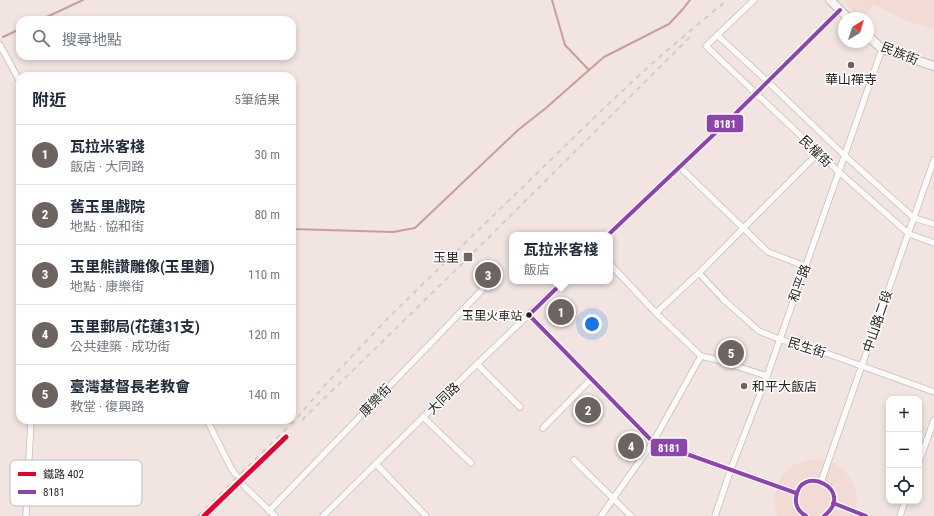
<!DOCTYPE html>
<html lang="zh-TW">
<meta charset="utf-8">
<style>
:root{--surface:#fff;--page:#f2f2f3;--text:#1f2937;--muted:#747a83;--line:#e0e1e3;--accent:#6d6361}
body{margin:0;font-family:"Roboto Condensed","Noto Sans TC",sans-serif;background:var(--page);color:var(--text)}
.controls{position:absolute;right:12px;bottom:12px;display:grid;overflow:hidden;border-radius:8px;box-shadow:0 2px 6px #0003}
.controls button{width:36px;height:36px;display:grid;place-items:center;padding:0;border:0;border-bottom:1px solid var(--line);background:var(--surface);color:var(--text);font:20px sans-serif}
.compass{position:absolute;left:838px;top:12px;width:36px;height:36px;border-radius:50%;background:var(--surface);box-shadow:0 2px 6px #0003;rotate:38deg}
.you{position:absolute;left:592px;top:324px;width:14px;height:14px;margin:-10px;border:3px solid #fff;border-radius:50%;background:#1a73e8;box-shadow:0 0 0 6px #1a73e833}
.badge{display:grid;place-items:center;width:26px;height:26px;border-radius:50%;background:var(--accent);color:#fff;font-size:13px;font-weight:700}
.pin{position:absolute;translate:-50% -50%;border:2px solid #fff;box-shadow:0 1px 4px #0006}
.popup{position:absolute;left:509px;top:232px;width:104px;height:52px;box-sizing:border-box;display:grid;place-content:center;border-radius:8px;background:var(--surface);filter:drop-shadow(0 1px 3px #0005);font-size:13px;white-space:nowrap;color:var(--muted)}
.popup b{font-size:15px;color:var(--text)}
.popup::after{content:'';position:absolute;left:50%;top:100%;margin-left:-8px;border:8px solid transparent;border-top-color:var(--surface)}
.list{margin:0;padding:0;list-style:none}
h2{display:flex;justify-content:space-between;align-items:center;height:52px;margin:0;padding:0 16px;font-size:17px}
h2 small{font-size:13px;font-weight:400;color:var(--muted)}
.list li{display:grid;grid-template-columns:26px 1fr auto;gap:12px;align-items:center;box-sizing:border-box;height:60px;padding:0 16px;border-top:1px solid var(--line)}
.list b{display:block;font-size:15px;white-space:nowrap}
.list p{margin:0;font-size:13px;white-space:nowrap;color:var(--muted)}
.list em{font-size:13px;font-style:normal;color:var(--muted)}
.icon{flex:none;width:22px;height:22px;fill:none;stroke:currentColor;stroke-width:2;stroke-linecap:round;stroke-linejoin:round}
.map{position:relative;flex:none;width:934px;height:516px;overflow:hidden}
.search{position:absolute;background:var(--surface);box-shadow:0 2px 6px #0003;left:16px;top:16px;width:280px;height:44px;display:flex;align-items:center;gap:10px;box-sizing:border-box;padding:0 14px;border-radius:12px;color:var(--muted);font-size:15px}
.panel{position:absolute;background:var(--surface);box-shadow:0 2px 6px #0003;left:16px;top:72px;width:280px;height:352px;border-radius:12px}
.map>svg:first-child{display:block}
.built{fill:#f3dbd5}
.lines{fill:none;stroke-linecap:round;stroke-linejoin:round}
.stream{stroke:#ca9f93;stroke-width:2}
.street-casing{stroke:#c7bdba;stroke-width:7}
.secondary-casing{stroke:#c7bdba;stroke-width:10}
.street{stroke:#fdfbfa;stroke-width:5.5}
.secondary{stroke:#f9f5f4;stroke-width:8}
.rail{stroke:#d1cdcc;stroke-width:2;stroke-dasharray:5 5;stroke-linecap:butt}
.bus-1-casing{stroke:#fff;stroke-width:7}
.bus-1{stroke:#8e44ad;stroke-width:4}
.rail-1-casing{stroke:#fff;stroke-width:8}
.rail-1{stroke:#e4002b;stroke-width:5}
.poi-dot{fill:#6d6361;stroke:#fff;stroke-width:1.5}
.bus-dot{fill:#261e1c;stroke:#fff;stroke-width:1.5}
.labels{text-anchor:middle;stroke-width:3;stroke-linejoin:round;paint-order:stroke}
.bus-label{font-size:12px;fill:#261e1c;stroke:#fff;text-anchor:end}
.street-label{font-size:13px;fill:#261e1c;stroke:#fff}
.poi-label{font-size:13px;fill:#261e1c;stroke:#fff}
.key{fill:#fff;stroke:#bebcbb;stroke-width:1}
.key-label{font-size:11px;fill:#261e1c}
.line-badge{stroke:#fff;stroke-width:1.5}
.badge-label{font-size:11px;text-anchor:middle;font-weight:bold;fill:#fff}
</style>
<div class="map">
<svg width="934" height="516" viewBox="0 0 934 516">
<rect width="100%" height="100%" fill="#f1e4e1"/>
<g class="built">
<polygon points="842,0 934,0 934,29 907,21 873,4 865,18 860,18"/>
<polygon points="819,459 832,462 843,469 851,479 856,491 857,504 854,516 777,516 774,502 776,488 782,475 793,465 806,460"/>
</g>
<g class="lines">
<g class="stream">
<polyline points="552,0 565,45 589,70 604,57 669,24 683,9 690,0"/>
<polyline points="40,20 83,0"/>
<polyline points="3,37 20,29"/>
<polyline points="292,229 393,232 415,228 518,130 546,108 589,70"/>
</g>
<g class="street-casing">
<g id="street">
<polyline points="754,0 706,46 838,171 909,234 934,243"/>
<polyline points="717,35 768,82 844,155 914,218 934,224"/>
<polyline points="0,45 20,82"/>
<polyline points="680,167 768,252 805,266"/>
<polyline points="608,235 729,120 840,10"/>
<polyline points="610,264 656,313 701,356 714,359 767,376"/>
<polyline points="699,273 724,300 759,331 779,339 823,352 934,392"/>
<polyline points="656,313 699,273 818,153"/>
<polyline points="529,315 653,442 796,493"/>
<polyline points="477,364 520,407"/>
<polyline points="423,417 471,463"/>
<polyline points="207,420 231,468 243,485 275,516"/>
<polyline points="543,428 591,379"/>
<polyline points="574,460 631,516"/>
<polyline points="919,462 934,420"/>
<polyline points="376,464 426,516"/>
<polyline points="821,482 934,160"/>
<polyline points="833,503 866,516"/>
<polyline points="269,511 482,290"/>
<polyline points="26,516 31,420"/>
<polyline points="323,516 477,364 564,281"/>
<polyline points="601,516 653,442 701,356"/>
<polyline points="715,516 731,469 767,376 882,49"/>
<path d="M 806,516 C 800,513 796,508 796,501 C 794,477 831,473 834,498 C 834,505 830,512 824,516"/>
<polyline points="900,516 905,501"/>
</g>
</g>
<g class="secondary-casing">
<g id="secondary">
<polyline points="830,0 848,18"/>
<polyline points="868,36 882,49 934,66"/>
</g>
</g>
<use href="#street" class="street"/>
<use href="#secondary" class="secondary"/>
<g class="rail">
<polyline points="302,420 470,256 690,37"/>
<polyline points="198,516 296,419 325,385 389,317 604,108 658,58 727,0"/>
</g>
<g class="bus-1-casing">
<g id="bus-1">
<polyline points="608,235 729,120 840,10"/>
<polyline points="529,315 653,442 796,493"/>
<polyline points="529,315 564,281"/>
<polyline points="833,503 866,516"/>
<path d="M 806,516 C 799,512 795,507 796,498 C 800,462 857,490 824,516"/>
</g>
</g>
<use href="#bus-1" class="bus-1"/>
<g class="rail-1-casing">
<polyline id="rail-1" points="204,516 286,437"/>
</g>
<use href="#rail-1" class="rail-1"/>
</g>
<g class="poi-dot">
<circle cx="851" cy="65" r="4"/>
<rect x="463" y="252" width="10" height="10" rx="2"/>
<circle cx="744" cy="386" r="4"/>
</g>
<circle class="bus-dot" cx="529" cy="315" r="3.5"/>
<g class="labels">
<g class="bus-label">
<text x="522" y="320">玉里火車站</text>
</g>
<g class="street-label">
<text transform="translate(900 53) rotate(22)" y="5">民族街</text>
<text transform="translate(816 151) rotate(44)" y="5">民權街</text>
<text transform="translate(799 283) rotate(-70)" y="5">和平路</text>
<text transform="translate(877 321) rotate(-71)" y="5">中山路二段</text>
<text transform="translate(807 347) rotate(17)" y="5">民生街</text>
<text transform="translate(443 398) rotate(-44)" y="5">大同路</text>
<text transform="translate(375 400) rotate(-46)" y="5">康樂街</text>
</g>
<g class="poi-label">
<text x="851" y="84">華山禪寺</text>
<text x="459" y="262" text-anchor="end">玉里</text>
<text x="752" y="391" text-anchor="start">和平大飯店</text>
</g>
</g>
<rect x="10" y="460" width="132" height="46" rx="6" class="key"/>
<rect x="18" y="472" width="18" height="4" fill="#e4002b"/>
<rect x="18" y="490" width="18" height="4" fill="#8e44ad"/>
<g class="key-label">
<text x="43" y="478">鐵路 402</text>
<text x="43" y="496">8181</text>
</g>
<g class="line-badge">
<rect x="706" y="114" width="38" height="19" rx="4" fill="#8e44ad"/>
<rect x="650" y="438" width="38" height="19" rx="4" fill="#8e44ad"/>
</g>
<g class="badge-label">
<text x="725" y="128">8181</text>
<text x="669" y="452">8181</text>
</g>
</svg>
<div class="controls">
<button>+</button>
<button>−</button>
<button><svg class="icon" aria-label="locate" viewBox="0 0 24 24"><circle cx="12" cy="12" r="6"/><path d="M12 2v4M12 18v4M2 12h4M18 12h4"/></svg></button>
</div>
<svg class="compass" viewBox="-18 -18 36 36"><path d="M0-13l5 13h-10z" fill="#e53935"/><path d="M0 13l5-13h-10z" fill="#747a83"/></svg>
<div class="you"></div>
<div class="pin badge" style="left:561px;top:312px">1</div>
<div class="popup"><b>瓦拉米客棧</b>飯店</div>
<div class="pin badge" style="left:588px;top:410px">2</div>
<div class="pin badge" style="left:488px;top:275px">3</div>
<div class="pin badge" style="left:631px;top:446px">4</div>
<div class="pin badge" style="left:731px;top:353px">5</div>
<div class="search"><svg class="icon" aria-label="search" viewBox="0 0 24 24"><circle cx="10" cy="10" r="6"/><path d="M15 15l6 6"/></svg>搜尋地點</div>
<section class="panel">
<h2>附近<small>5筆結果</small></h2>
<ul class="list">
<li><span class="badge">1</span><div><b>瓦拉米客棧</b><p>飯店 · 大同路</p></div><em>30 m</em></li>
<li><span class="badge">2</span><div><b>舊玉里戲院</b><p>地點 · 協和街</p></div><em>80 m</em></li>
<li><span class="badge">3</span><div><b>玉里熊讚雕像(玉里麵)</b><p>地點 · 康樂街</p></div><em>110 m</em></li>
<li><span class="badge">4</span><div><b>玉里郵局(花蓮31支)</b><p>公共建築 · 成功街</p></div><em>120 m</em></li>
<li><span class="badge">5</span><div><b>臺灣基督長老教會</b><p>教堂 · 復興路</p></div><em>140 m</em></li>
</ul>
</section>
</div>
